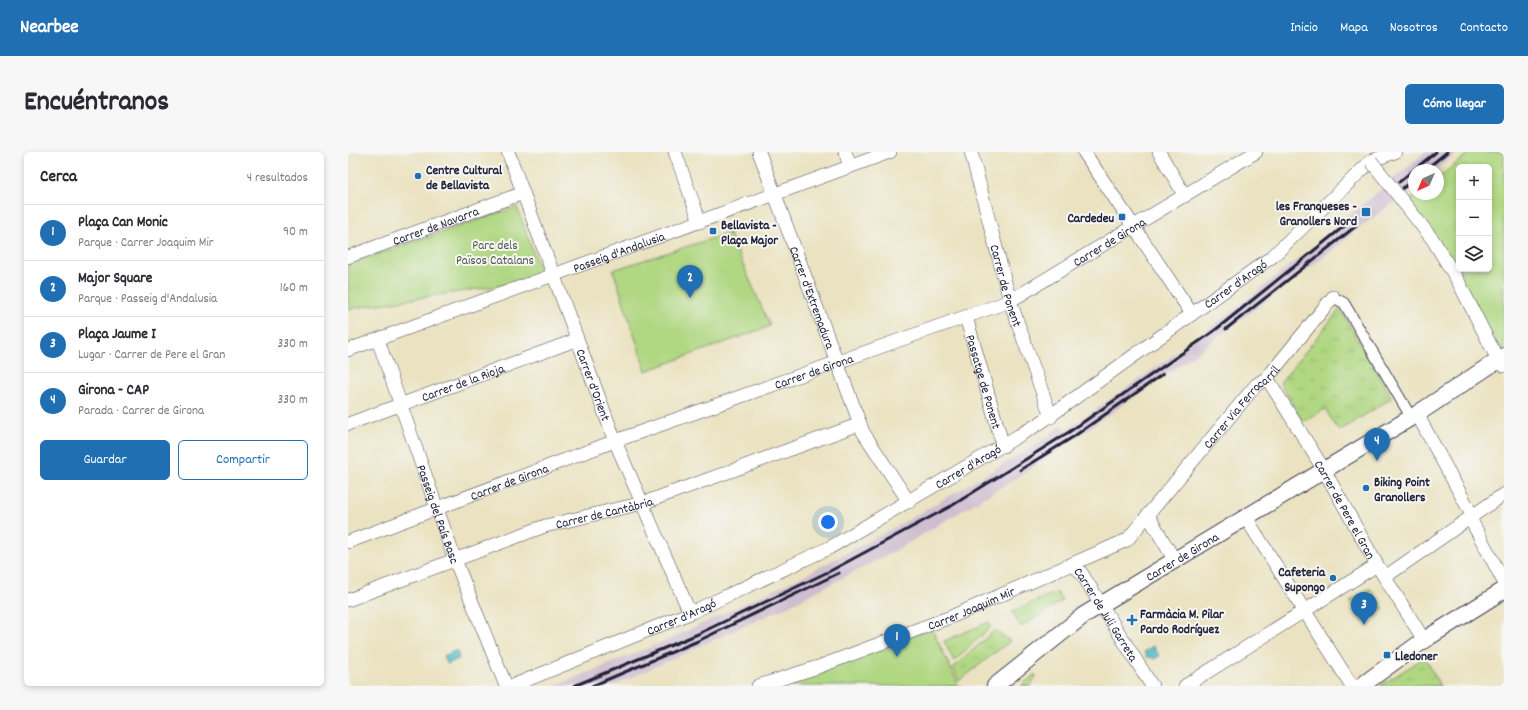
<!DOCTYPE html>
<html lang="es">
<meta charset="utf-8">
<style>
:root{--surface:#fff;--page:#f7f7f7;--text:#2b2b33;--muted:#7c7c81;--line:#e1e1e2;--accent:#1f6fb2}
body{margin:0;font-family:Dekko,sans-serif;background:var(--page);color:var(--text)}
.controls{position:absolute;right:12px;top:12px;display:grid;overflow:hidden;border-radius:6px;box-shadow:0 2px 6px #0003}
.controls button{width:36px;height:36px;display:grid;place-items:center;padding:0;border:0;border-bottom:1px solid var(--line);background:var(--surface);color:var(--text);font:20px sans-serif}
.compass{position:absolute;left:1060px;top:12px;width:36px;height:36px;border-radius:50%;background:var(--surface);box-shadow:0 2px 6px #0003;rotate:224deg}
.you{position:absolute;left:480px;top:370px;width:14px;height:14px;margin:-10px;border:3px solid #fff;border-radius:50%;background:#1a73e8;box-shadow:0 0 0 6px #1a73e833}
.badge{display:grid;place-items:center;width:26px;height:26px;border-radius:50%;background:var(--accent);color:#fff;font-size:13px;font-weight:700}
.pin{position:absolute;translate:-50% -33px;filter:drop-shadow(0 1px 2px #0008)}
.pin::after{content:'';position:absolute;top:21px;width:14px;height:12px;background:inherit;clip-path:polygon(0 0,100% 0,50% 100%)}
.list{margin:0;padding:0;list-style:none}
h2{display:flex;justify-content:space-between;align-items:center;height:52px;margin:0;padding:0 16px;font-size:17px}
h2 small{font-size:13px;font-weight:400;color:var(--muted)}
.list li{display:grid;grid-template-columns:26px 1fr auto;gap:12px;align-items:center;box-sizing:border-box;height:56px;padding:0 16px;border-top:1px solid var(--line)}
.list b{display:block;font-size:15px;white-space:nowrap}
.list p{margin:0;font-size:13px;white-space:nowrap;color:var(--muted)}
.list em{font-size:13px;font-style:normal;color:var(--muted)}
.actions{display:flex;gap:8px;padding:12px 16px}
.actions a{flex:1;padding:9px 0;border:1px solid var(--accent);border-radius:6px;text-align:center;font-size:14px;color:var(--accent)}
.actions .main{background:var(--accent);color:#fff}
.icon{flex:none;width:22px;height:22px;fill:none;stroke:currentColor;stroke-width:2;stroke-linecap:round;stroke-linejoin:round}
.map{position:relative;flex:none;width:1156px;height:534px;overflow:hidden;border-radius:6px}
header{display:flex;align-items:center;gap:24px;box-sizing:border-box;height:56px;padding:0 20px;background:var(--accent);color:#fff}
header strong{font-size:19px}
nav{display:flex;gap:22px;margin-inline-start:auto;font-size:14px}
.intro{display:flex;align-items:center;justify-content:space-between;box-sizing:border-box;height:96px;padding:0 24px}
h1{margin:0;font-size:28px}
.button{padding:10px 18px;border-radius:6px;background:var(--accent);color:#fff;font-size:14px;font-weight:700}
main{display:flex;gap:24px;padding:0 24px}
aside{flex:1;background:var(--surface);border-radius:6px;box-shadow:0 2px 6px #0003}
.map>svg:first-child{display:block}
.railway{fill:#cfbed0}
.grass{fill:url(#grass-tufts);stroke:#697c5e}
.park{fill:#b0d782;stroke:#697c5e;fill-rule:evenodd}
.water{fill:#4bb9c3;stroke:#366e7f}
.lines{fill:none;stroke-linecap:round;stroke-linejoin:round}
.pedestrian-casing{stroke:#403f4f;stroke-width:12}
.minor-casing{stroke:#403f4f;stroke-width:14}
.tertiary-casing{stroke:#403f4f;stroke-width:18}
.pedestrian{stroke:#fff;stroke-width:10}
.minor{stroke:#fff;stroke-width:13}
.tertiary{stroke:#fff;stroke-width:16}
.rail{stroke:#22223b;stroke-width:3}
.minor-bridge-casing{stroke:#403f4f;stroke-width:14;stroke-linecap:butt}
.minor-bridge{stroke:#fff;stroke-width:13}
.poi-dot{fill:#1f6fb2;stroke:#f6f6f2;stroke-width:1.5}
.labels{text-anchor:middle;stroke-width:4;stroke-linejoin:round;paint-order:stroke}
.poi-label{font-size:13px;font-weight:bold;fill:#22223b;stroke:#f6f6f2;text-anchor:start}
.street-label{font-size:13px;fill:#22223b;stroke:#f6f6f2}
.park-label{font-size:13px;fill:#4d5850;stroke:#f6f6f2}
</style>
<header>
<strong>Nearbee</strong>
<nav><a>Inicio</a><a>Mapa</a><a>Nosotros</a><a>Contacto</a></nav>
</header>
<div class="intro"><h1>Encuéntranos</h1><a class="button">Cómo llegar</a></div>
<main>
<aside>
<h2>Cerca<small>4 resultados</small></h2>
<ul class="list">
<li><span class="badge">1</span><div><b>Plaça Can Monic</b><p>Parque · Carrer Joaquim Mir</p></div><em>90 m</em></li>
<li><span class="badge">2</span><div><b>Major Square</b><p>Parque · Passeig d'Andalusia</p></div><em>160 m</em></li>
<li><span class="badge">3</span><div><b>Plaça Jaume I</b><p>Lugar · Carrer de Pere el Gran</p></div><em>330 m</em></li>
<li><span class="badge">4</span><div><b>Girona - CAP</b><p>Parada · Carrer de Girona</p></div><em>330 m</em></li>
</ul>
<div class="actions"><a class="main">Guardar</a><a>Compartir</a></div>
</aside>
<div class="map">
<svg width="1156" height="534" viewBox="0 0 1156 534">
<defs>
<pattern id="grass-tufts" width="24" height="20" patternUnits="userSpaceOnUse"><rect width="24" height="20" fill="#b0d782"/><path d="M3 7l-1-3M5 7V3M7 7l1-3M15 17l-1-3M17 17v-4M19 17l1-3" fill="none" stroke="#97b871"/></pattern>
</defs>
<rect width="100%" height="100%" fill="#f6f6f2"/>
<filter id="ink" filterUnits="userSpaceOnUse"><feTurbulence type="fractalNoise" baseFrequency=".025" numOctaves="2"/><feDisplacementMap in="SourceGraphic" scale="8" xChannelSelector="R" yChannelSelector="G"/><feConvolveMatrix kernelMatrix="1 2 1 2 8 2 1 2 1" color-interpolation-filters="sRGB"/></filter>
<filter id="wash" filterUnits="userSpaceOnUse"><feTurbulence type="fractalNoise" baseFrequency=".012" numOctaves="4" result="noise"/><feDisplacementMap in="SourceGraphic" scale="16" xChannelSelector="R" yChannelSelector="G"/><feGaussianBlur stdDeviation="0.9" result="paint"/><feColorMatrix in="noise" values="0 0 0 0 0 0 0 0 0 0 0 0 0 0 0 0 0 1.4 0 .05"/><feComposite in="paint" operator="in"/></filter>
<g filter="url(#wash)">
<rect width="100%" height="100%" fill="#eae2c0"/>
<polygon class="railway" points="1077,0 1110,0 1087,18 1066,18 1066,35 1061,39 1011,76 968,111 843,205 680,319 547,399 436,456 265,534 207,534 324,486 455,424 564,366 688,293 714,273 718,278 792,227 882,161 969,92"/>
<g class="grass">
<polygon points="992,157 1044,246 991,279 977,257 955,270 932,231"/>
<polygon points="647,478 662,489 611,529 605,516"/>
<polygon points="1077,505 1092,534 1032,534"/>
<polygon points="687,522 688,524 683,534 673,534"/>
</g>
<g class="park">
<path d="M 1123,0 L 1156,0 L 1156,204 L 1057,51 L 1069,42 L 1090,42 L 1090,26 ZM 1111,15 L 1141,15 L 1141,117 L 1111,117 Z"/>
<polygon points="169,55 195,127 0,157 0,112"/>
<polygon points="381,81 422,174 298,219 265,118"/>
<polygon points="1022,436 1036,457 1015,470 1002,449"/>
<polygon points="709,440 714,449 673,475 664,459"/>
<polygon points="641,470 643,475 606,509 596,489"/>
<polygon points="584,477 611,534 418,534"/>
</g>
<g class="water">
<polygon points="805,494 812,504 806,507 803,505 799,505 796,500"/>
<polygon points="109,498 111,507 99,512 95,504"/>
</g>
</g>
<g filter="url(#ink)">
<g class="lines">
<g class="pedestrian-casing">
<polyline id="pedestrian" points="985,145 996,151 1063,265"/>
</g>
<g class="minor-casing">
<g id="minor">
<path id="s1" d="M 160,0 L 267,289 L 342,461"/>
<polyline points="327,0 352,70"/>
<path id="s2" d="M 411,0 L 515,280 L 561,350"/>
<polyline points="497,0 502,14"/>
<path id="s3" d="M 623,0 L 662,149 L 703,265"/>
<polyline points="736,0 844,162"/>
<polyline points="811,0 837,44"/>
<path id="s4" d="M 0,105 L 175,41"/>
<polyline points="1110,129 1150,208 1156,214"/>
<path id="s5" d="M 618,165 L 655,294"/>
<path id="s6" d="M 30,188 L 107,408 L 158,534"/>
<path id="s7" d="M 0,198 L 542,0"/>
<path id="s8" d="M 919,226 L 976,318 L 1029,413 L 1076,488"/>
<polyline points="1069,262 1124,363 1124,370 1156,430"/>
<path id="s9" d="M 0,272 L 228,188"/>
<polyline points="800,363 827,409"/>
<polyline points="898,366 1004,534"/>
<path id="s10" d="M 0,390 L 267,289 L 662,149 L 908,0"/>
<path id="s11" d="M 722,414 L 729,416 L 734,422 L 804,534"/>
<polyline points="1037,425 1156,342"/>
<path id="s12" d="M 0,448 L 197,374 L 295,351 L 512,272"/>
<path id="s13" d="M 164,534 L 342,461 L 481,396 L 692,271 L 925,104 L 1023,9 L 1047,0"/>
<path id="s14" d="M 410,534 L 470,515 L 605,464 L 779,388 L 908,233 L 919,226 L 985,145"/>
<polyline points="837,534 1029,413"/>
</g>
</g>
<g class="tertiary-casing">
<g id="tertiary">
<path id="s15" d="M 647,534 L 736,463 L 1069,262 L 1156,204"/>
<polyline points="1013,534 1076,488 1156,438"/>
</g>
</g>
<use href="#pedestrian" class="pedestrian"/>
<use href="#minor" class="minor"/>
<use href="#tertiary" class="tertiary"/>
<g class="rail">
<polyline points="1077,18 1099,0"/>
<polyline points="1051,30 1088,0"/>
<polyline points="1055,36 1066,27"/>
<polyline points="878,177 1008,74"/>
<polyline points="672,318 725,285 815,222"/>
<polyline points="226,534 350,482 484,418 605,353 721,280 866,179 1005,67"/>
<polyline points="244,534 350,489 491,421"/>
</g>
<g class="minor-bridge-casing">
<polyline id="minor-bridge" points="1023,9 1085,88 1110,129"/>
</g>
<use href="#minor-bridge" class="minor-bridge"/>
</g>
</g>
<g class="poi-dot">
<circle cx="70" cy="24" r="4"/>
<rect x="1013" y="55" width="10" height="10" rx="2"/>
<rect x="770" y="61" width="8" height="8" rx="2"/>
<rect x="361" y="75" width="8" height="8" rx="2"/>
<circle cx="1018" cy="336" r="4"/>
<circle cx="985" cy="426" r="4"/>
<path d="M782 462h4v4h4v4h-4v4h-4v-4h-4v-4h4z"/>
<rect x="1035" y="499" width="8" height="8" rx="2"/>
</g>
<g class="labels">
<g class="poi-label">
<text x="78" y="22">Centre Cultural<tspan x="78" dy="15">de Bellavista</tspan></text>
<text x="1009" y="58" text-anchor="end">les Franqueses -<tspan x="1009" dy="15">Granollers Nord</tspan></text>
<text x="766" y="70" text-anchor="end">Cardedeu</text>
<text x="373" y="77">Bellavista -<tspan x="373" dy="15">Plaça Major</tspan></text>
<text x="1026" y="334">Biking Point<tspan x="1026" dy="15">Granollers</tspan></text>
<text x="977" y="424" text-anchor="end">Cafeteria<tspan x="977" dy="15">Supongo</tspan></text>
<text x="792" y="466">Farmàcia M. Pilar<tspan x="792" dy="15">Pardo Rodríguez</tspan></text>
<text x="1047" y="508">Lledoner</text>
</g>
<g class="street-label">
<text dy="5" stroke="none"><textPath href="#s4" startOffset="93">Carrer de Navarra</textPath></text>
<text dy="5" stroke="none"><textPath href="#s10" startOffset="820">Carrer de Girona</textPath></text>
<text dy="5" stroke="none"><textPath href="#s7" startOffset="288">Passeig d'Andalusia</textPath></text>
<text dy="5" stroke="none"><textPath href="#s13" startOffset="831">Carrer d'Aragó</textPath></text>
<text dy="5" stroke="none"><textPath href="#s3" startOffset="138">Carrer de Ponent</textPath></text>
<text dy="5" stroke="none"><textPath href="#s2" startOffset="155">Carrer d'Extremadura</textPath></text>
<text dy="5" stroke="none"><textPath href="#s10" startOffset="496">Carrer de Girona</textPath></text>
<text dy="5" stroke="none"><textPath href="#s5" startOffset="67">Passatge de Ponent</textPath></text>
<text dy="5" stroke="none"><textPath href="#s9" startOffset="122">Carrer de la Rioja</textPath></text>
<text dy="5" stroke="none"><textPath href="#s1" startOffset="248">Carrer d'Orient</textPath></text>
<text dy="5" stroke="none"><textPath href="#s14" startOffset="573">Carrer Via Ferrocarril</textPath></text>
<text dy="5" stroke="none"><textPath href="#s13" startOffset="507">Carrer d'Aragó</textPath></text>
<text dy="5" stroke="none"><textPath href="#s10" startOffset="172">Carrer de Girona</textPath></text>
<text dy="5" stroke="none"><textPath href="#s8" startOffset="153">Carrer de Pere el Gran</textPath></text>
<text dy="5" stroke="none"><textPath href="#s12" startOffset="271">Carrer de Cantàbria</textPath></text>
<text dy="5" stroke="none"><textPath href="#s6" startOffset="184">Passeig del País Basc</textPath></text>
<text dy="5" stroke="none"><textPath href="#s15" startOffset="228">Carrer de Girona</textPath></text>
<text dy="5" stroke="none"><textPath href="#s14" startOffset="227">Carrer Joaquim Mir</textPath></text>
<text dy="5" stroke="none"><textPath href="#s13" startOffset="183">Carrer d'Aragó</textPath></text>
<text dy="5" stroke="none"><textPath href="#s11" startOffset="62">Carrer de Juli Garreta</textPath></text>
</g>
<g class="park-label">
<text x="147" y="97">Parc dels<tspan x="147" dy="15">Països Catalans</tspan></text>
</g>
</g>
</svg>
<div class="controls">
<button>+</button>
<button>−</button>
<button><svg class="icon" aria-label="layers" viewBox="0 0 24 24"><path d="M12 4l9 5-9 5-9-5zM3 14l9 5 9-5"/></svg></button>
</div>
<svg class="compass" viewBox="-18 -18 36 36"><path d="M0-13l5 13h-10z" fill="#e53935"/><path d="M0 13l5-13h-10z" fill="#7c7c81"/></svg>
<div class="you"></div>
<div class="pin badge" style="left:549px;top:505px">1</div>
<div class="pin badge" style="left:342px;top:146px">2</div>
<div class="pin badge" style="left:1016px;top:473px">3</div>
<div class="pin badge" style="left:1029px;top:309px">4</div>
</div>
</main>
